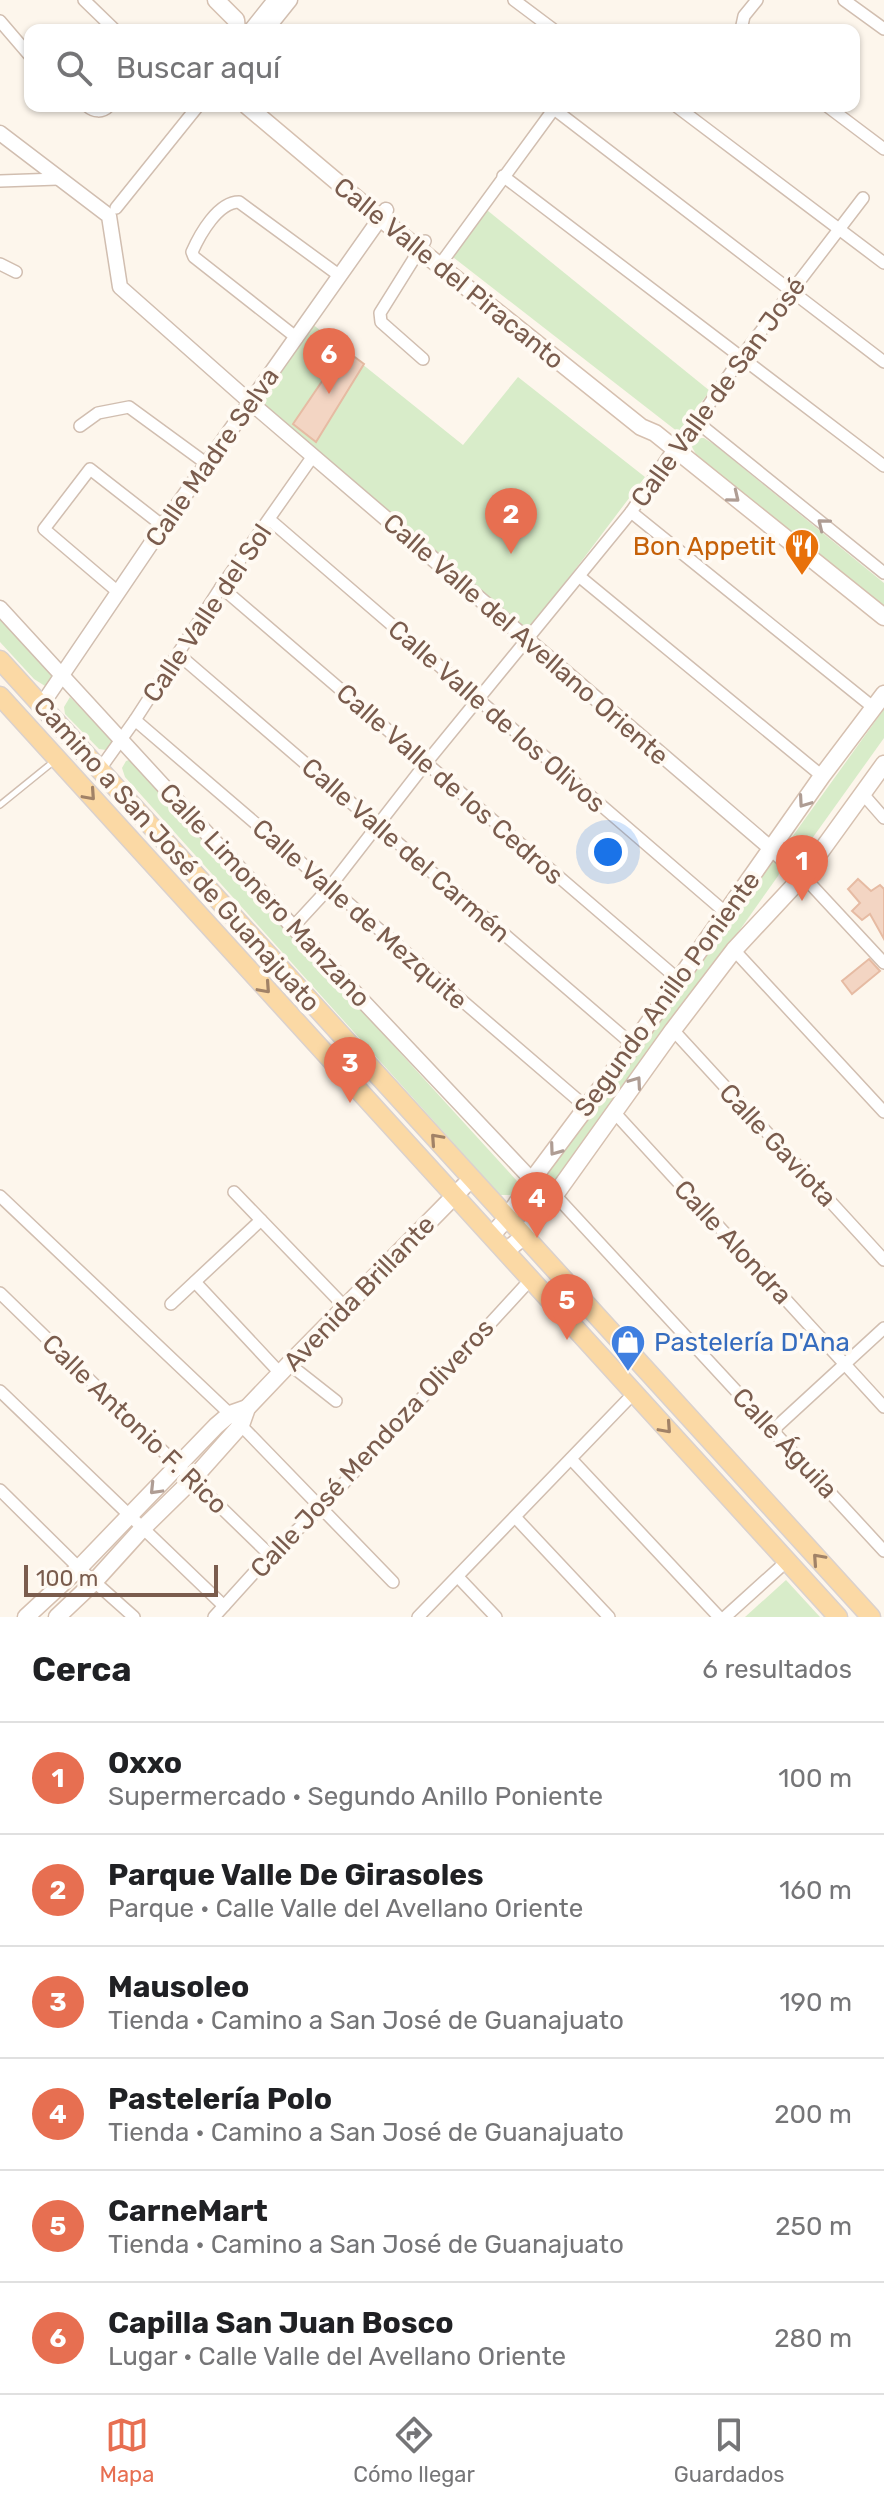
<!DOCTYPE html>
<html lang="es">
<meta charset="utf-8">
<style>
:root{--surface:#fff;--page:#f2f2f2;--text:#202124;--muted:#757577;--line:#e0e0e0;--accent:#e76f51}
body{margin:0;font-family:Rubik,sans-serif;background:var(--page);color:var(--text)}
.scale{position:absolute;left:24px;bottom:20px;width:194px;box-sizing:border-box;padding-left:8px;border:4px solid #7a5c4d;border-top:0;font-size:22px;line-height:28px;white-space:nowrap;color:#7a5c4d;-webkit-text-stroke:6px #fffaf3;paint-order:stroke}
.you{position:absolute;left:608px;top:852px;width:28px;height:28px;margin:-20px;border:6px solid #fff;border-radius:50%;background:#1a73e8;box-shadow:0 0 0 12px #1a73e833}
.badge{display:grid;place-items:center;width:52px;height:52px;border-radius:50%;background:var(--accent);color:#fff;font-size:26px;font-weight:700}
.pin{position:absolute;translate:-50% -66px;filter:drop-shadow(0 2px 4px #0008)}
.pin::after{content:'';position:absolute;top:42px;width:28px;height:24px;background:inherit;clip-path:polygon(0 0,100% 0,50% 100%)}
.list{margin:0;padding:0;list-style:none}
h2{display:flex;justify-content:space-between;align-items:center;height:104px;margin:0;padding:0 32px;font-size:34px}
h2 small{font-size:26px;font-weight:400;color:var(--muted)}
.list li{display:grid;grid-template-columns:52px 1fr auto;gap:24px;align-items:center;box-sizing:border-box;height:112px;padding:0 32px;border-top:2px solid var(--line)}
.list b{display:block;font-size:30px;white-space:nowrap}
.list p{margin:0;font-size:26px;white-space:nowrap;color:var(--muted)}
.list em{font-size:26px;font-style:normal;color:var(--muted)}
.icon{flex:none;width:44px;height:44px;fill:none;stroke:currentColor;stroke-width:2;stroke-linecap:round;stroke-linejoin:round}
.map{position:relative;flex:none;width:884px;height:1617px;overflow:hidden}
.search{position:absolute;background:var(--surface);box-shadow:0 2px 6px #0004;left:24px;right:24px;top:24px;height:88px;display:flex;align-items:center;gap:20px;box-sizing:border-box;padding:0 28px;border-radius:16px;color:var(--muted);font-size:30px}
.sheet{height:776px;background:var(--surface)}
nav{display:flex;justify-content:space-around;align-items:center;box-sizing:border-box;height:112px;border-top:2px solid var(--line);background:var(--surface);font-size:22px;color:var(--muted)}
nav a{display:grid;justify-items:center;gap:4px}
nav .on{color:var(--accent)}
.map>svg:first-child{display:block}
.green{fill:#d8ecc9}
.building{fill:#f3d5c3;stroke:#e6bba3;stroke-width:2}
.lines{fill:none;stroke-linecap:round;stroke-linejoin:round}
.service-casing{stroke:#d1beb0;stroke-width:8}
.minor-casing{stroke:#d1beb0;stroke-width:14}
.tertiary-casing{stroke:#d1beb0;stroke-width:17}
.secondary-casing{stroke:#d6c0b0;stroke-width:19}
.primary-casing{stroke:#dad1cd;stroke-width:21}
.service{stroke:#fff;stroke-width:5}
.minor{stroke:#fff;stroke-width:11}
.tertiary{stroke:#fff;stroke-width:14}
.secondary{stroke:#fff;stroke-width:16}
.primary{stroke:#fbd9a5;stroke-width:18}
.oneway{stroke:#af9d94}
.oneway2{stroke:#a18267}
.labels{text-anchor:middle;stroke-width:8;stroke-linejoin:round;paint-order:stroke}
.street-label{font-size:26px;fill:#7a5c4d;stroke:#fffaf3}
.food-label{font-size:26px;fill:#c56008;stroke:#fffaf3;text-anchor:end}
.shop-label{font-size:26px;fill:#366cbe;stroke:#fffaf3;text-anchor:start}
</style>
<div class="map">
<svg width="884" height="1617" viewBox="0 0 884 1617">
<rect width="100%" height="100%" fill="#fdf6ec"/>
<g class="green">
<polygon points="482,206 710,391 678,432 449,254"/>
<polygon points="311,323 463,445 518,377 645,477 528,632 254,402"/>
<polygon points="699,438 704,438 715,445 884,583 884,609 698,458 692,447 694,441"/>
<polygon points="0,619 55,678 52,684 45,686 34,679 0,642"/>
<polygon points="70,697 112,741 111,747 106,750 99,749 65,714 64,707"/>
<polygon points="884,709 884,738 801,854 795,857 789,855 786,850 787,844"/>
<polygon points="129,760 210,844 517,1181 518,1187 512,1195 500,1195 492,1186 125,777 122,768 126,761"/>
<polygon points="773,858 782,868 778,876 545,1205 525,1223 516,1212"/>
<polygon points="786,1580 820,1617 745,1617"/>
</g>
<g class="building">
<polygon points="344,349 364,364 316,442 293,424"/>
<polygon points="858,879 871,891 880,885 884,889 884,939 870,914 862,920 852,911 860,903 848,889"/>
<polygon points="869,959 880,971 852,994 842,981"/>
</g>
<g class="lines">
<g class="service-casing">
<polyline id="service" points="0,805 53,762"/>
</g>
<g class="minor-casing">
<g id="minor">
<polyline points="84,0 115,30"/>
<polyline points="514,0 554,30"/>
<polyline points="844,0 884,29"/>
<polyline points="0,21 30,56"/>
<polyline points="741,30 744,16 757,0"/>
<path d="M 87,106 C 94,112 102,113 109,106"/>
<polyline points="676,106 884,263"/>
<polyline points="827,106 884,149"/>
<polyline points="554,109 884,362"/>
<polyline points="503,176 884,466"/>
<polyline points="0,181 58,179"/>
<polyline points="116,208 198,106"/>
<polyline points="0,264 16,272"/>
<polyline points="439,266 556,106"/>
<path d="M 297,338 L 194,257 L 192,252 C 200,234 218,202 239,202 L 340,276"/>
<polyline points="423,359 381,322 380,313 425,241"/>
<polyline points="697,422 884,573"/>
<polyline points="80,426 98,413 129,407 207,464"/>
<polyline points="631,512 874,708"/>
<polyline points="270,520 725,912"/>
<polyline points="580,577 822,776"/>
<polyline points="221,587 679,980"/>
<polyline points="118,592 44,529 90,469 163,526"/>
<polyline points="178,654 633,1045"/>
<polyline points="135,720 586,1107"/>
<polyline points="100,769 135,720 221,587 313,456"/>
<polyline points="862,793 884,818"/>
<polyline points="803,876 884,963"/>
<polyline points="293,927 329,888 426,763 631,512 674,448 697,422 742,356 863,198"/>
<polyline points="734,950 884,1112"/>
<polyline points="673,1030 884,1260"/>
<polyline points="614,1112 884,1407"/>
<polyline points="234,1192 344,1306"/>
<polyline points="555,1195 884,1551"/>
<polyline points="0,1196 230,1414 393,1582"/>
<polyline points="195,1282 280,1373"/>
<polyline points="0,1293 270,1555"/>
<polyline points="171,1304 261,1220"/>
<polyline points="289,1364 336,1401"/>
<polyline points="0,1391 224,1606"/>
<polyline points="773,1430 884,1328"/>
<polyline points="571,1459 719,1617"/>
<polyline points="0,1490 79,1568 134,1617"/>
<polyline points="515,1517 609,1617"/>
<polyline points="458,1577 496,1617"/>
<polyline points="214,1617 270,1555 321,1508 531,1279"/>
<polyline points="418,1617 634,1393"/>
<polyline points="725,1617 787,1561"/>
</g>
</g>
<g class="tertiary-casing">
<g id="tertiary">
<polyline points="251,30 275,0"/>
<polyline points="266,30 290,0"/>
<polyline points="0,133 109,216 120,287 250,402 803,876"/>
<polyline points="0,608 293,927 532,1180"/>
<polyline points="41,706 163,526 386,210"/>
</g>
</g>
<g class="secondary-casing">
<g id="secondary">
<polyline points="216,0 236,20 237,30"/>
<polyline points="247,106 380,218 641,427 655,433 884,617"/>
<polyline points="491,1236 507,1218 532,1180 633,1045 822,776 884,694"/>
<polyline points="505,1252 524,1236 555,1195 673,1030 734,950 803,876 884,764"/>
<polyline points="26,1617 79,1568 216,1426 230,1414 247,1408"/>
<polyline points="57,1617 94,1582 142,1529 192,1480 241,1425 247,1408 289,1364 472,1178"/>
</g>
</g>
<g class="primary-casing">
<g id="primary">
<polyline points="0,660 871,1617"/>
<polyline points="0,696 838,1617"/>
</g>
</g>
<use href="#service" class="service"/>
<use href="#minor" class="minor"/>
<use href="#tertiary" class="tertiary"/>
<use href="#secondary" class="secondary"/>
<use href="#primary" class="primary"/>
</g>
<defs><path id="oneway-chevron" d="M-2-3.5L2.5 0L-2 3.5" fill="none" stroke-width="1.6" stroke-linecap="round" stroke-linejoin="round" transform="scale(2)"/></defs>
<g class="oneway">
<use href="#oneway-chevron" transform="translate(734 497) rotate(39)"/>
<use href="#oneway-chevron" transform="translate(823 524) rotate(-141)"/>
<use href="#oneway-chevron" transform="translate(804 802) rotate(125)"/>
<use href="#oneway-chevron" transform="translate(636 1082) rotate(-55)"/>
<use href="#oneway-chevron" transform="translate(555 1150) rotate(126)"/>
<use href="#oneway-chevron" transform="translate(155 1489) rotate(134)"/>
</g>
<g class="oneway2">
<use href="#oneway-chevron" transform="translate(90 795) rotate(48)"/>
<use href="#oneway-chevron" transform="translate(265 988) rotate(48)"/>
<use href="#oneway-chevron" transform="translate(436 1139) rotate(-132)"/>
<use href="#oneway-chevron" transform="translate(666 1428) rotate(48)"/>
<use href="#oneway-chevron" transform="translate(818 1559) rotate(-132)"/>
</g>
<defs>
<g id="restaurant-pin" transform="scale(1.8)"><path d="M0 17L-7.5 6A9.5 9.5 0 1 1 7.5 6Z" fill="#e8710a" stroke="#fffaf3"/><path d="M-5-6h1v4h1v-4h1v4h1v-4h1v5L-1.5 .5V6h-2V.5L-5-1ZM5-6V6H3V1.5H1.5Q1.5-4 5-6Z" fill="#fff"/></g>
<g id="shop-pin" transform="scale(1.8)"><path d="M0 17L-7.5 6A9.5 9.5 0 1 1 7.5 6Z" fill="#3f7fe0" stroke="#fffaf3"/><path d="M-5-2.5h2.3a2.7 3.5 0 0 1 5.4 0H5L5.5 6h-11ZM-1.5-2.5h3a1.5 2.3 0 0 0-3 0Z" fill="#fff"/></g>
</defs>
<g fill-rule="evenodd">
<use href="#restaurant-pin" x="802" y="546"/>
<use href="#shop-pin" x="628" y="1342"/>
</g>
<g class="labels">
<g class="street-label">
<text transform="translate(449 273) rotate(39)" y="9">Calle Valle del Piracanto</text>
<text transform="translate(718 392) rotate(-54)" y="9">Calle Valle de San José</text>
<text transform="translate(212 457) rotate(-55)" y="9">Calle Madre Selva</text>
<text transform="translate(207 613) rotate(-56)" y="9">Calle Valle del Sol</text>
<text transform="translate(526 639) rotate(41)" y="9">Calle Valle del Avellano Oriente</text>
<text transform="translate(497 716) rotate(41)" y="9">Calle Valle de los Olivos</text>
<text transform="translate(450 784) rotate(41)" y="9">Calle Valle de los Cedros</text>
<text transform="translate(406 850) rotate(41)" y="9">Calle Valle del Carmén</text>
<text transform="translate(177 854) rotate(48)" y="9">Camino a San José de Guanajuato</text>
<text transform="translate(265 895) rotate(47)" y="9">Calle Limonero Manzano</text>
<text transform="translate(360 914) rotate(41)" y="9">Calle Valle de Mezquite</text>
<text transform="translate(667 994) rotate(-54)" y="9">Segundo Anillo Poniente</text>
<text transform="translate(778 1145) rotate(47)" y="9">Calle Gaviota</text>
<text transform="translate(733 1242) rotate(47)" y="9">Calle Alondra</text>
<text transform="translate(359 1293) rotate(-46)" y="9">Avenida Brillante</text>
<text transform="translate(135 1424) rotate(44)" y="9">Calle Antonio F. Rico</text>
<text transform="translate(785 1443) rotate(47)" y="9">Calle Águila</text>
<text transform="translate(372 1448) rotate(-47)" y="9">Calle José Mendoza Oliveros</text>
</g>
<g class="food-label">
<text x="776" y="555">Bon Appetit</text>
</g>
<g class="shop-label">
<text x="654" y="1351">Pastelería D'Ana</text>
</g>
</g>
</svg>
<div class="scale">100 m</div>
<div class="you"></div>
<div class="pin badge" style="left:802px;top:901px">1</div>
<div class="pin badge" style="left:511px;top:554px">2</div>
<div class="pin badge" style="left:350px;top:1103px">3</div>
<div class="pin badge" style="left:537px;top:1238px">4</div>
<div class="pin badge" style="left:567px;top:1340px">5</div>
<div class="pin badge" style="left:329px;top:394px">6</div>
<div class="search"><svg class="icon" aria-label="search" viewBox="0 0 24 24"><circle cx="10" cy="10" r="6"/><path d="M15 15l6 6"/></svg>Buscar aquí</div>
</div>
<section class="sheet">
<h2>Cerca<small>6 resultados</small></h2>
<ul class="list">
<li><span class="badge">1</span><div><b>Oxxo</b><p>Supermercado · Segundo Anillo Poniente</p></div><em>100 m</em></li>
<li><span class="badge">2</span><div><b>Parque Valle De Girasoles</b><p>Parque · Calle Valle del Avellano Oriente</p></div><em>160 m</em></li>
<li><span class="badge">3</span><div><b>Mausoleo</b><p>Tienda · Camino a San José de Guanajuato</p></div><em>190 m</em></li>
<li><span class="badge">4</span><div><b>Pastelería Polo</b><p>Tienda · Camino a San José de Guanajuato</p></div><em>200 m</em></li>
<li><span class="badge">5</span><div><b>CarneMart</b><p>Tienda · Camino a San José de Guanajuato</p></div><em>250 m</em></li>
<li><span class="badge">6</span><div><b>Capilla San Juan Bosco</b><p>Lugar · Calle Valle del Avellano Oriente</p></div><em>280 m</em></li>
</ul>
</section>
<nav>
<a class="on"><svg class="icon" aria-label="map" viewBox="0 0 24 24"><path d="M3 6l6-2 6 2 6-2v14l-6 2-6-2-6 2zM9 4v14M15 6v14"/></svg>Mapa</a>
<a><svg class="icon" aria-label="directions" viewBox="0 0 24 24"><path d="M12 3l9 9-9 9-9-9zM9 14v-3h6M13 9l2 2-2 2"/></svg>Cómo llegar</a>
<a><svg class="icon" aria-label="saved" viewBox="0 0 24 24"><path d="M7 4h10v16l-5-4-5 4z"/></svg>Guardados</a>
</nav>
